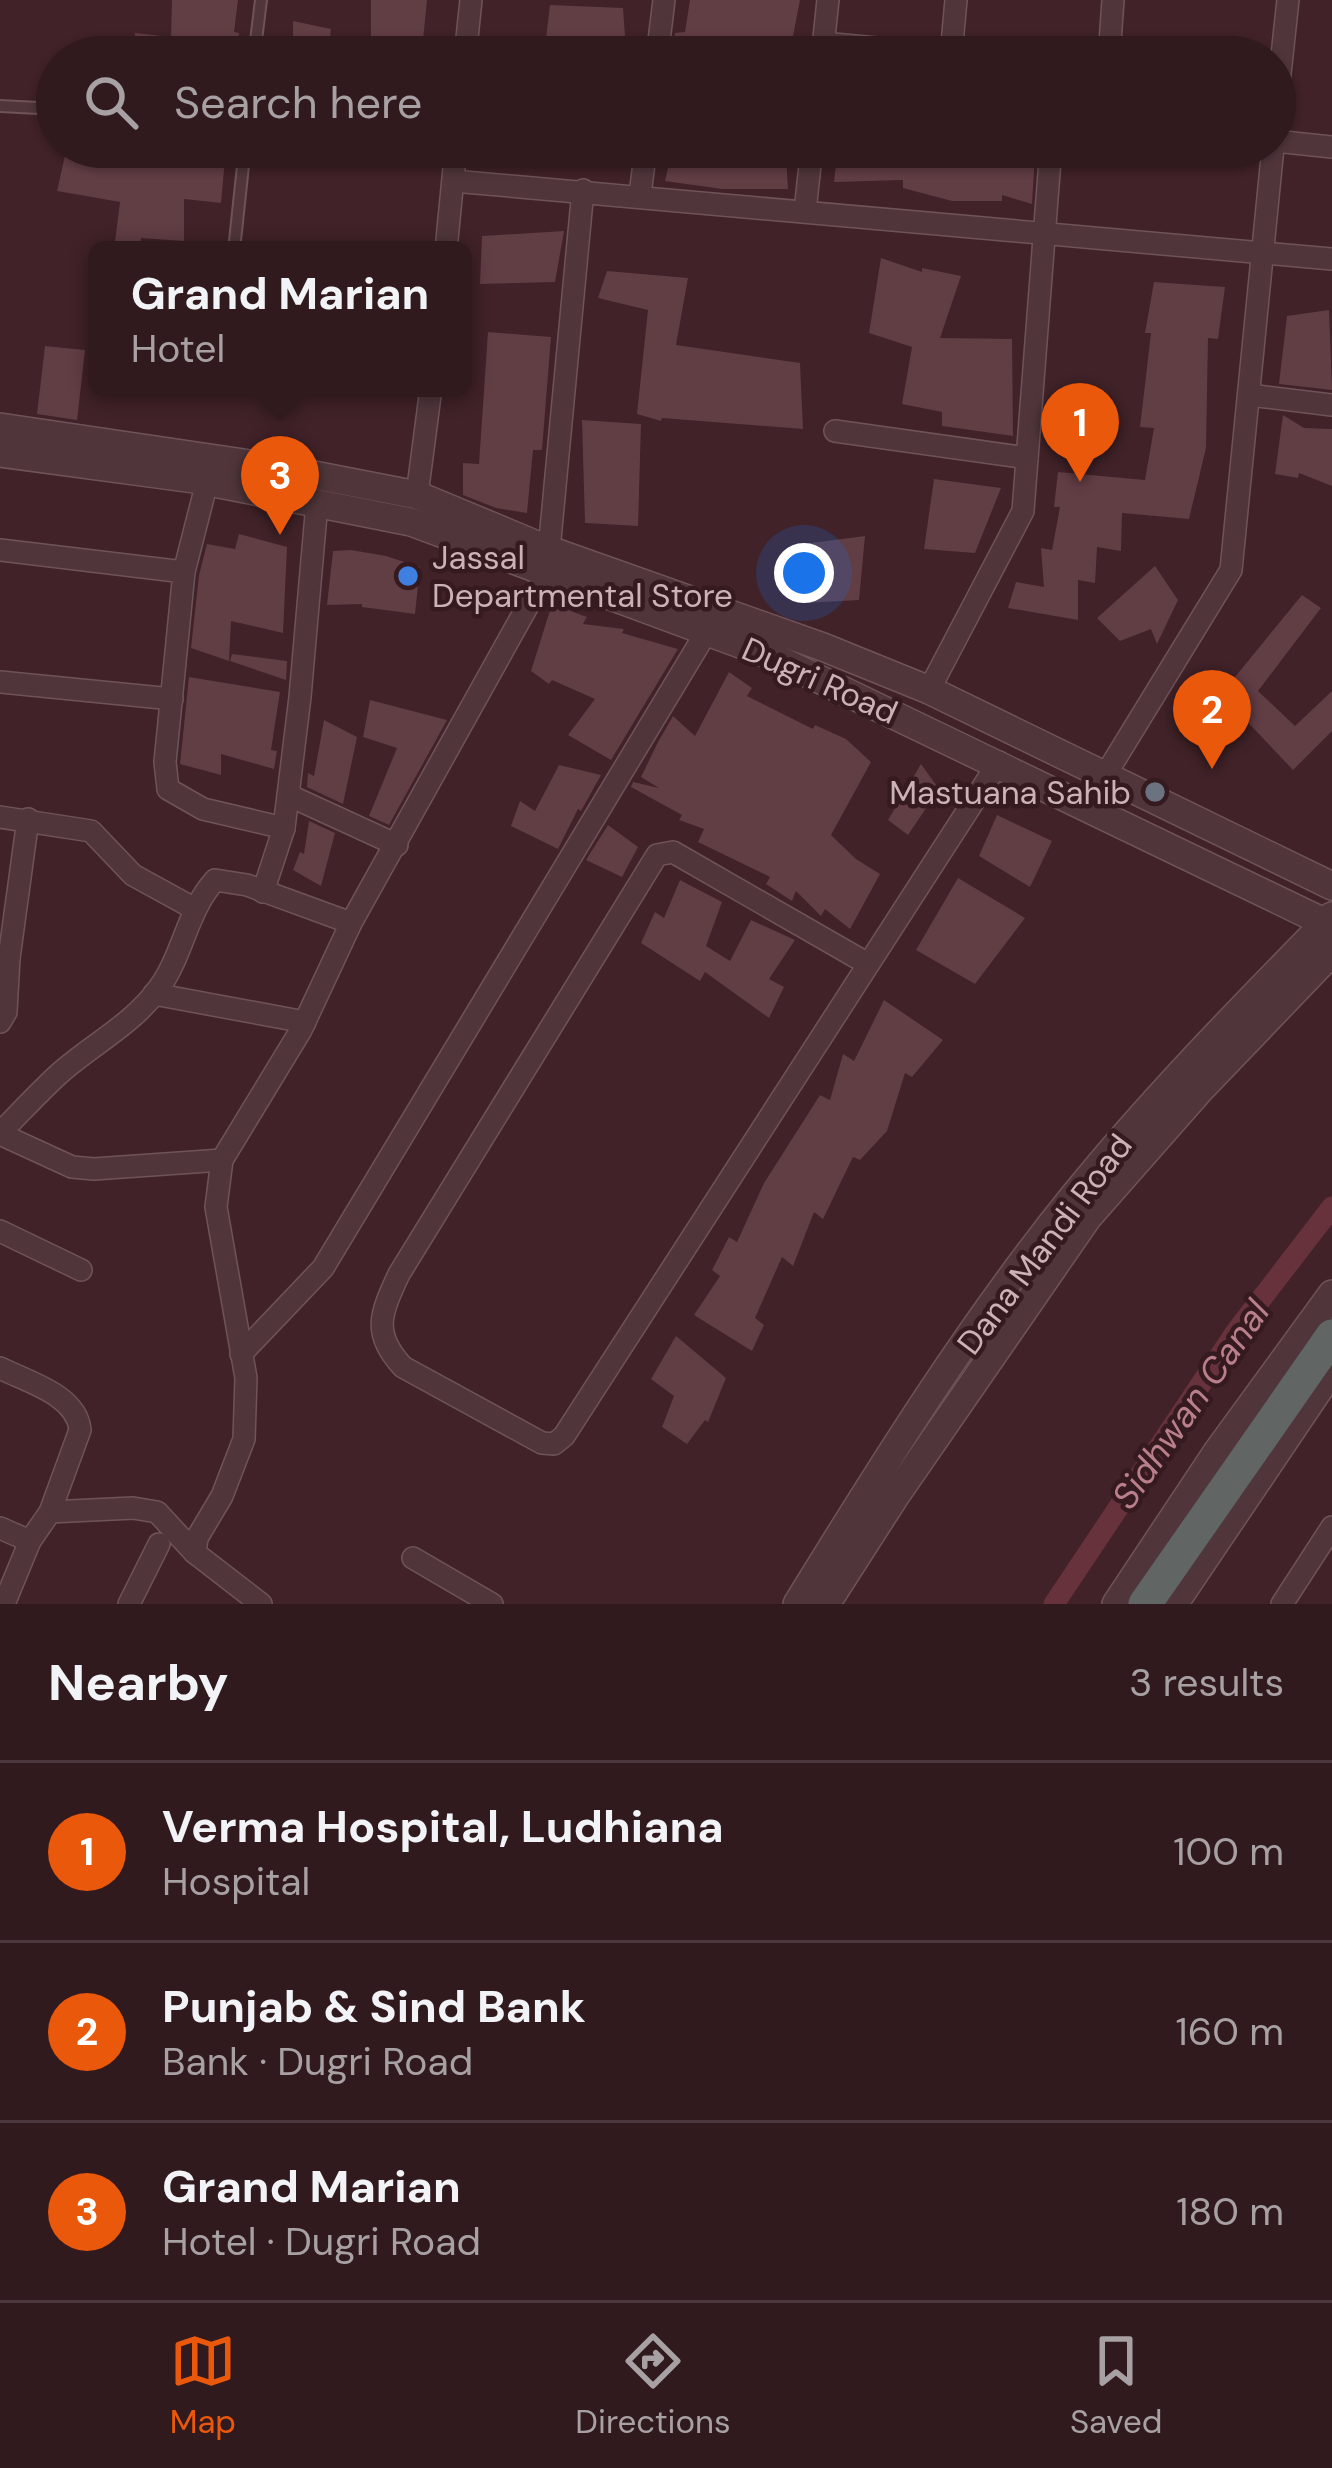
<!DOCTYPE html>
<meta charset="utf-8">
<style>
:root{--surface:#301a1e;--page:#3c272b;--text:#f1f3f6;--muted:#a8a1a4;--line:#4b383c;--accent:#ea580c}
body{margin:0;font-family:"DM Sans",sans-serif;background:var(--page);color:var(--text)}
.you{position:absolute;left:804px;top:573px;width:42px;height:42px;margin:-30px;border:9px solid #fff;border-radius:50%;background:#1a73e8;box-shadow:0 0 0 18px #1a73e833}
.badge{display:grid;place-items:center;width:78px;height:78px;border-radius:50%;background:var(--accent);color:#fff;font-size:39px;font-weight:700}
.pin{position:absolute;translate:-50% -99px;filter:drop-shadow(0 3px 6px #0008)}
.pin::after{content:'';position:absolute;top:63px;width:42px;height:36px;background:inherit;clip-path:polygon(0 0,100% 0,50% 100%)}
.popup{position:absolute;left:88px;top:241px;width:384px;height:156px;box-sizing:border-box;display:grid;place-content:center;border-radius:18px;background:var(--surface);filter:drop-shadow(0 3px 9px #0005);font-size:39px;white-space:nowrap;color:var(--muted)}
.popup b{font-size:45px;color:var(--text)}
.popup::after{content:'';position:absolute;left:50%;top:100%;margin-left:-24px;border:24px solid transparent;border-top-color:var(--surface)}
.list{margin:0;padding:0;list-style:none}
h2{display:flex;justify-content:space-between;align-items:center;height:156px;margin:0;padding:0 48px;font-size:51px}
h2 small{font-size:39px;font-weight:400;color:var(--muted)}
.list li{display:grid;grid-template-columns:78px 1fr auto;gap:36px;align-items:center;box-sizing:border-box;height:180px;padding:0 48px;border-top:3px solid var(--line)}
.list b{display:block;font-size:45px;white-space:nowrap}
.list p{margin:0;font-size:39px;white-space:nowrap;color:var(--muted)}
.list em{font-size:39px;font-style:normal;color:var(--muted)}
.icon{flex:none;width:66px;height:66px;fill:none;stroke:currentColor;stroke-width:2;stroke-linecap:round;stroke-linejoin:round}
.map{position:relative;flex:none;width:1332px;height:1604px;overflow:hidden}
.search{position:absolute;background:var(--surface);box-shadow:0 3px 9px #0004;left:36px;right:36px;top:36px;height:132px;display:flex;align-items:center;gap:30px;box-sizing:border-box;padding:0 42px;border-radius:66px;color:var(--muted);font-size:45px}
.sheet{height:696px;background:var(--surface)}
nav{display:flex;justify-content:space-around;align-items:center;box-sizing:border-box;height:168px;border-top:3px solid var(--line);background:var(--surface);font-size:33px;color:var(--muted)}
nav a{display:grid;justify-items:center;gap:6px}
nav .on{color:var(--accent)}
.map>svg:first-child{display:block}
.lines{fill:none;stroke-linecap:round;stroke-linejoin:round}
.canal{stroke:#67323c;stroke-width:21}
.building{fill:#613d44}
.service-casing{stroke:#6e5459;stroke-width:14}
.minor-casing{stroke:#6e5459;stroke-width:24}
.tertiary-casing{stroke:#6e5459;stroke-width:30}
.trunk-casing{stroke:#583e43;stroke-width:36}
.service{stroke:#50363b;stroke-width:10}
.minor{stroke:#50363b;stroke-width:21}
.tertiary{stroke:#50363b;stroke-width:27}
.trunk{stroke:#616665;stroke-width:33}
.shop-dot{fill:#3f7fe0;stroke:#351b20;stroke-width:4.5}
.worship-dot{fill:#6b7280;stroke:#351b20;stroke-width:4.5}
.labels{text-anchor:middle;stroke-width:9;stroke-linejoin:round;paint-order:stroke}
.poi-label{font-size:33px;fill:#cbb2b6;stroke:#351b20;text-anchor:start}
.street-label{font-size:33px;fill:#cbb2b6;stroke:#351b20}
.water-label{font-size:36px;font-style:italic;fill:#b97f8b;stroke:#351b20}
</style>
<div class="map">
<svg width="1332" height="1604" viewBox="0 0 1332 1604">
<rect width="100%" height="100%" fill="#402228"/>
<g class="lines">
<polyline class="canal" points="1054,1604 1235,1333 1332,1207"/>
</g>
<g class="building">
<polygon points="172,0 238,0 234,32 239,33 238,57 133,57 135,33 171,37"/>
<polygon points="371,0 427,0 423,40 371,37"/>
<polygon points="690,0 800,0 793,36 796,57 747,57 747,53 674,44 675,33 685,32"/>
<polygon points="550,5 623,8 626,50 546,38"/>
<polygon points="293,21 331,29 328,57 293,57"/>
<polygon points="67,147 126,150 126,147 226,147 221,203 184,199 184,241 141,238 140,250 114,250 120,202 57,191"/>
<polygon points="673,147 725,147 725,152 786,156 788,189 722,189 665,181"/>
<polygon points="838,147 1017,149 1035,154 1032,204 1002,195 1002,201 952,201 903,188 903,180 834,182"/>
<polygon points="564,231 555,282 480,284 482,236"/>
<polygon points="881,258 922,272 922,268 961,276 940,338 1012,339 1013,436 942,426 942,412 902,404 912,347 869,333"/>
<polygon points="607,271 688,278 676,345 800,363 803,429 662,418 661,421 637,414 648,310 598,298"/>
<polygon points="1154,282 1225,287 1218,339 1208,338 1206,448 1189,519 1122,513 1121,551 1097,547 1095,583 1078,580 1078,620 1008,608 1016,582 1044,587 1041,548 1052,550 1060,507 1054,507 1058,472 1145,480 1154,428 1140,427 1151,333 1145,333"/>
<polygon points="1329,310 1332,390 1279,384 1287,316"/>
<polygon points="488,332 551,337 542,450 533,450 527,513 496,508 463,495 463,463 479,464"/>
<polygon points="45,346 85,350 77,420 37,414"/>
<polygon points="1283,415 1304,428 1332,429 1332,486 1299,473 1298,478 1275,474"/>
<polygon points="582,420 641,424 638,526 585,523"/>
<polygon points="934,479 1001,488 975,553 924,549"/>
<polygon points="239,534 287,547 283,633 231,621 229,661 191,648 199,575 207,544 235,549"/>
<polygon points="865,536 859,600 805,603 796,545"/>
<polygon points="351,550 386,556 420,567 415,614 362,607 362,604 327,605 333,551"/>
<polygon points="1155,566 1178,600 1157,644 1151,629 1120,641 1097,618"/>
<polygon points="1302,595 1321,608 1258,691 1295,726 1332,691 1332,731 1293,770 1221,694"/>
<polygon points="552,604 587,617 583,624 624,629 622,633 678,649 611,760 568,735 595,699 552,680 549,684 531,671"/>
<polygon points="232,654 287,661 286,680 230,661"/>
<polygon points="729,672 752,688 747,696 813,729 815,725 846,739 871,762 831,835 856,859 880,874 850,929 825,909 821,916 796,891 792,901 766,884 770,877 698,842 704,829 679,820 682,815 631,787 633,782 659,788 641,777 658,742 673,716 695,736"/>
<polygon points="189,677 280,692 271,750 277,751 274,769 221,754 221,775 180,764"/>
<polygon points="370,700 447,720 389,825 369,816 397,748 363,737"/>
<polygon points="324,720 357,737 343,804 307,787 308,773 314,776"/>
<polygon points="921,764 939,789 908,835 888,820"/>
<polygon points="559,765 601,775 581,811 578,809 558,849 511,826 520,801 535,811"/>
<polygon points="997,815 1052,841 1030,887 979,856"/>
<polygon points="309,821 335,833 321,886 293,870 300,852 304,854"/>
<polygon points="608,825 638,847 622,877 586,860"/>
<polygon points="958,878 1025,918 975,984 916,950"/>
<polygon points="680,880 722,902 706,946 730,961 751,920 795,940 769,979 784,987 769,1018 705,972 700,981 641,943 655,912 664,918"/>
<polygon points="884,1000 943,1040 912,1077 905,1073 887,1131 860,1160 853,1157 823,1219 814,1212 793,1266 782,1257 755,1318 764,1325 752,1351 694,1315 720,1276 712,1270 729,1237 737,1242 764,1183 820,1095 830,1100 843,1054 854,1061"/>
<polygon points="676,1336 726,1378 708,1422 705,1420 687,1444 662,1427 674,1396 651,1379"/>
</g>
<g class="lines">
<g class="service-casing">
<g id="service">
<polyline points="254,57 261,0"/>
<polyline points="0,106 57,109"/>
<polyline points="234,250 245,147"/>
</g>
</g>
<g class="minor-casing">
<g id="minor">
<polyline points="823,43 972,57"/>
<polyline points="951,55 956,0"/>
<polyline points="822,56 828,0"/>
<polyline points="465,57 471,0"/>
<polyline points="657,57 664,0"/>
<polyline points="1109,57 1113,0"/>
<polyline points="1275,120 1288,0"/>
<polyline points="1275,141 1332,147"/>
<polyline points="453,181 1332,259"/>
<polyline points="640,195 646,147"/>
<polyline points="805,211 812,147"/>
<polyline points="446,250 456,147"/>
<polyline points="1249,395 1332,405"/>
<polyline points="835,431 1027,458"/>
<polyline points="417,495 431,388"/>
<polyline points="0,550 184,572 165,762 168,789 203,809 284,828"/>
<polyline points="549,550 583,190"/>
<polyline points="184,572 207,482"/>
<polyline points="0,682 172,699"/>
<polyline points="929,690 1023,511 1051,147"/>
<polyline points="288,795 397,845"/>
<polyline points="1087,805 1231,570 1273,147"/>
<polyline points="0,817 91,831 133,875 195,909"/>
<polyline points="263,892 284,828 300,697 317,503"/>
<polyline points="9,958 28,819"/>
<path d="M 868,964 L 673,852 L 657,855 L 399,1274 C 381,1313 371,1333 403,1367 L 542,1443 L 554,1444 L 564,1436 L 999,762"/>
<polyline points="154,994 305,1022"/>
<polyline points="0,1022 6,1012 9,958 1,958"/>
<path d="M 0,1133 C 20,1113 39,1092 60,1073 C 93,1044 133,1024 159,988 C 183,955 187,911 215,880 L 247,885 L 351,923"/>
<polyline points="0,1134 72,1167 94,1169 222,1160"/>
<polyline points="0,1231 81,1270"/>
<polyline points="241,1354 323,1268 707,631"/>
<path d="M 0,1368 C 28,1382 77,1395 80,1430 L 50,1512 L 30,1541 L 4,1604"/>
<polyline points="50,1512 133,1508 157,1512 195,1553"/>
<polyline points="0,1528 30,1541"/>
<polyline points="413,1558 492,1604"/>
<polyline points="129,1604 159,1544"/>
<polyline points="261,1604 195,1553 197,1538 222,1496 244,1439 246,1378 216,1207 222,1160 301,1030 351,923 546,573"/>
<polyline points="1282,1604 1332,1527"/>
</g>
</g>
<g class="tertiary-casing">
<g id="tertiary">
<polyline points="0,427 283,469 417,495 549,550 823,647 929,690 1332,886"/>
<polyline points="0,453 194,479 411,522 767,654 1332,926"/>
<path d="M 797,1604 C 882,1466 971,1323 1073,1197 C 1153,1098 1243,1007 1332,916"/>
<polyline points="826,1604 896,1495 1088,1217 1198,1092 1332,952"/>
<polyline points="1116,1604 1217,1452 1332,1294"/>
<polyline points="1174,1604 1332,1370"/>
</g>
</g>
<g class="trunk-casing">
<polyline id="trunk" points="1145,1604 1332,1336"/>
</g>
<use href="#service" class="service"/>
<use href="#minor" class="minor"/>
<use href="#tertiary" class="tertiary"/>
<use href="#trunk" class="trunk"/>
</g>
<circle class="shop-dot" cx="408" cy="576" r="12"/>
<circle class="worship-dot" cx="1155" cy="792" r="12"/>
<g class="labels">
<g class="poi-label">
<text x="432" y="569">Jassal<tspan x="432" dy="38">Departmental Store</tspan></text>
<text x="1131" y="804" text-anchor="end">Mastuana Sahib</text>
</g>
<g class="street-label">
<text transform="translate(820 680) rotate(24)" y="12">Dugri Road</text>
<text transform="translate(1044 1244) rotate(-53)" y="12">Dana Mandi Road</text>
</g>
<g class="water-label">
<text transform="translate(1190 1404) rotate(-55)" y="13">Sidhwan Canal</text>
</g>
</g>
</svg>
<div class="you"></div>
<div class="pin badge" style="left:1080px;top:482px">1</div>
<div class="pin badge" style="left:1212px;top:769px">2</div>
<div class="pin badge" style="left:280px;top:535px">3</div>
<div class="popup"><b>Grand Marian</b>Hotel</div>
<div class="search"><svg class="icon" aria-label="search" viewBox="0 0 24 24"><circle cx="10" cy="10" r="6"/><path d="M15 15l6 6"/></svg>Search here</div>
</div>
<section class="sheet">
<h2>Nearby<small>3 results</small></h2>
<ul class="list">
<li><span class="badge">1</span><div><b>Verma Hospital, Ludhiana</b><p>Hospital</p></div><em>100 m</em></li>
<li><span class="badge">2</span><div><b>Punjab &amp; Sind Bank</b><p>Bank · Dugri Road</p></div><em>160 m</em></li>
<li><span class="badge">3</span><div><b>Grand Marian</b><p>Hotel · Dugri Road</p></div><em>180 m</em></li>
</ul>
</section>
<nav>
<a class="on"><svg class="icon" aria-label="map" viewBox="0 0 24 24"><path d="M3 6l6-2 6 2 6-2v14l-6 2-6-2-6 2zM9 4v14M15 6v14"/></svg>Map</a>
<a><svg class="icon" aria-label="directions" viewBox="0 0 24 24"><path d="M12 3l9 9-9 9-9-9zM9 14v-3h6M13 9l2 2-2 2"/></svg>Directions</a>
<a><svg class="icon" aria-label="saved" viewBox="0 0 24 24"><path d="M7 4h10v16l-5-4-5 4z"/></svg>Saved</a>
</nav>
